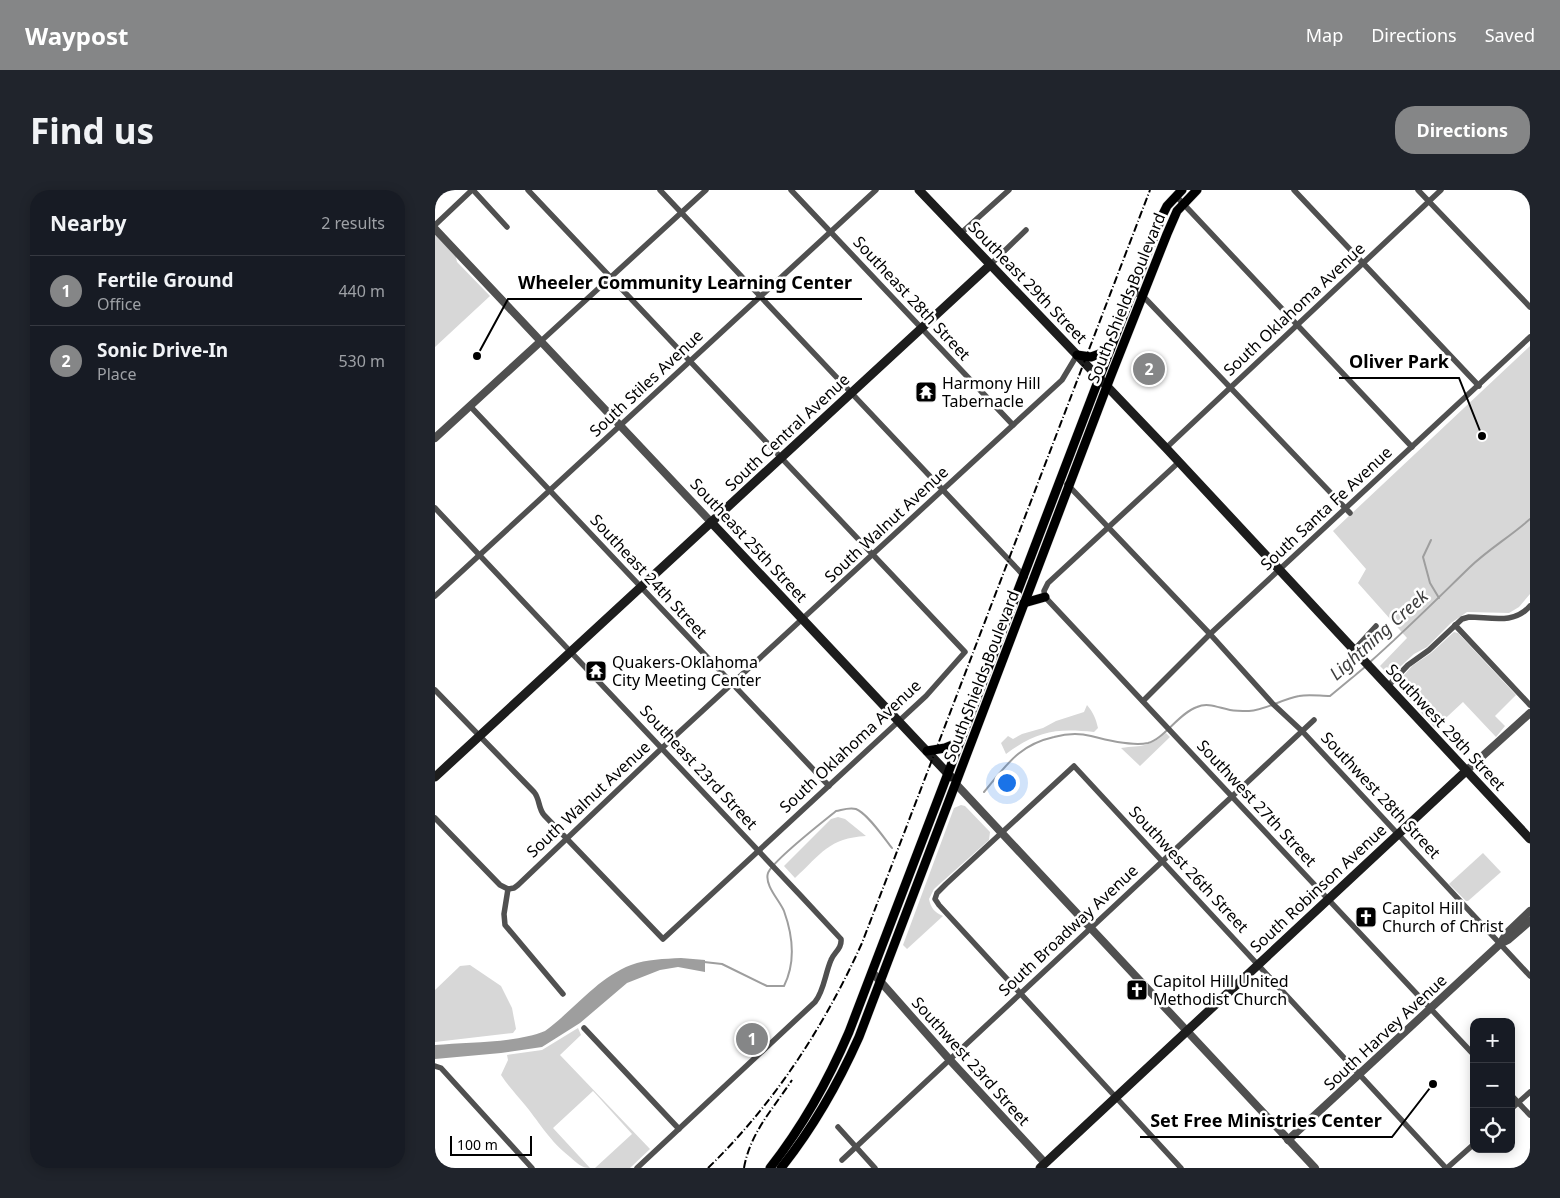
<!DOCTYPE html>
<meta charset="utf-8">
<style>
:root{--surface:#171b24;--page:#20242c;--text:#f1f3f6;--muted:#9ea1a6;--line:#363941;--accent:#858687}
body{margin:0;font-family:"Noto Sans",sans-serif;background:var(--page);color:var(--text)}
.controls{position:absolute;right:15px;bottom:15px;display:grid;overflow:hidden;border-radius:10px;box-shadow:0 2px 12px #0003}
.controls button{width:45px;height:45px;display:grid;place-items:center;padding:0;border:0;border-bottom:1px solid var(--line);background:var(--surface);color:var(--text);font:25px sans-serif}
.scale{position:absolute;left:15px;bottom:12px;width:82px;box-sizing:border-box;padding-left:5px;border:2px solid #000;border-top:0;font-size:14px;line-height:18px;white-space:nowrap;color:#000;-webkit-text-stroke:4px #fff;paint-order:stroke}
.you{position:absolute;left:571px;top:592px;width:18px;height:18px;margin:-12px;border:4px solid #fff;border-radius:50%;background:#1a73e8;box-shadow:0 0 0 8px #1a73e833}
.badge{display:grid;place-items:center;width:32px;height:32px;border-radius:50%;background:var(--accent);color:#fff;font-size:16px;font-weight:700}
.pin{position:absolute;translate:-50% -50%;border:2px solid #fff;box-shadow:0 1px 5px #0006}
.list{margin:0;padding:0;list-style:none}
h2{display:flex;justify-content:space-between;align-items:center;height:65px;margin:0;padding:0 20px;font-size:21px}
h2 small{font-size:16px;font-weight:400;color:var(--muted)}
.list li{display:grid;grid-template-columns:32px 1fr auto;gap:15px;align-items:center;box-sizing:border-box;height:70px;padding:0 20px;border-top:1px solid var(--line)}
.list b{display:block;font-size:19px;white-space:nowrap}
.list p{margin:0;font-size:16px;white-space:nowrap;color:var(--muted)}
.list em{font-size:16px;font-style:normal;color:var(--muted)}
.icon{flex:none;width:28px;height:28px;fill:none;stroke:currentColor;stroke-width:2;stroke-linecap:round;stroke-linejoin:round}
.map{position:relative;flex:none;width:1095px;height:978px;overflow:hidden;border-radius:20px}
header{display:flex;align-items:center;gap:30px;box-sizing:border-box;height:70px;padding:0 25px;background:var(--accent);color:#fff}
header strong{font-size:24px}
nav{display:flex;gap:28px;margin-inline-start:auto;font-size:18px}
.intro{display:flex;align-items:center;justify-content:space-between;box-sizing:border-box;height:120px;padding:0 30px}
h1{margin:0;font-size:35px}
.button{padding:12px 22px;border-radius:20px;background:var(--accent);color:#fff;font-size:18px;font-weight:700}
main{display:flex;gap:30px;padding:0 30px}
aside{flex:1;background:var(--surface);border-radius:20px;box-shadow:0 2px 12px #0003}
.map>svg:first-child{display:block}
.green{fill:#d7d7d7}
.water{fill:#9e9e9e}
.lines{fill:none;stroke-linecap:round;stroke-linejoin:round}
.stream{stroke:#9e9e9e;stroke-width:2}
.primary-casing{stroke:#dbdbdb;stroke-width:10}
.minor{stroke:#505050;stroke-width:5.5}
.tertiary{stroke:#505050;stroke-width:8}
.secondary{stroke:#1d1d1d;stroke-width:9}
.primary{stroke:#000;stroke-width:9}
.rail{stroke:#000;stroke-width:2;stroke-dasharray:8 2.5 1 2.5;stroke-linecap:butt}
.labels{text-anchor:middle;stroke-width:5;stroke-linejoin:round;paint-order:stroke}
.street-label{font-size:16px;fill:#000;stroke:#fff}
.poi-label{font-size:16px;fill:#000;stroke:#fff;text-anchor:start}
.water-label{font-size:18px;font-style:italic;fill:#3f3f3f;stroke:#fff}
.leader{fill:none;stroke:#000;stroke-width:2}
.callout-dot{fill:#000;stroke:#fff;stroke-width:2}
.callout-label{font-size:18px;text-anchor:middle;font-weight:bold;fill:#000;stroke:#fff;stroke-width:5;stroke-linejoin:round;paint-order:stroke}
</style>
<header>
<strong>Waypost</strong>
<nav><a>Map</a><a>Directions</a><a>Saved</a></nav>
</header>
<div class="intro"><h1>Find us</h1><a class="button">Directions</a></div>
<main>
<aside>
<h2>Nearby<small>2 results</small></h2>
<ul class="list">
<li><span class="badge">1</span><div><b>Fertile Ground</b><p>Office</p></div><em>440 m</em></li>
<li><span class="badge">2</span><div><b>Sonic Drive-In</b><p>Place</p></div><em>530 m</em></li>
</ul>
</aside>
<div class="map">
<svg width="1095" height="978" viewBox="0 0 1095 978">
<rect width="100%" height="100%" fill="#fff"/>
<g class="green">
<polygon points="0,44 21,67 22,72 55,106 0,157"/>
<polygon points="1095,156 1095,404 1084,417 1074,423 1032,422 1016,433 992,457 979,464 955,486 945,476 972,448 923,393 931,379 898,341"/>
<polygon points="1019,442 1023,443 1081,505 1060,526 1070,536 1061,547 1028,512 1000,538 963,497 963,492 977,476 996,463"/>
<path d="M 652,515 C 658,522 661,529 663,538 L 659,542 C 621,538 602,541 571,564 L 566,553 L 573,546 L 578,549 L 587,544 L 608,538 L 621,531 L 649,522 Z"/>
<path d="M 731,543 L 735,547 L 705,576 L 686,558 C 708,555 713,558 731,543 Z"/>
<path d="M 526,615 L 530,616 L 555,642 L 554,650 L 499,699 L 494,709 C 496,718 499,722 508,726 L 472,759 L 468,755 L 519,618 Z"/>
<path d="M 403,627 L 410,629 L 431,646 C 394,648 386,664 360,688 L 349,676 L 396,629 Z"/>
<polygon points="1048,663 1066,682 1033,711 1031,711 1014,694"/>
<polygon points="35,775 66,796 77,818 81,839 78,843 0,852 0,800 25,776"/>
<path d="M 143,838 L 146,845 L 125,865 L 215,959 L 195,978 L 160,978 L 197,944 L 158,901 L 118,938 L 155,978 C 146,978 142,973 135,967 C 114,950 107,936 90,915 C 82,905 73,896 66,885 L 73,870 L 72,865 L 107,860 Z"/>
</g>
<path class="water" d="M 246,768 L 270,770 L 270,782 L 243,777 L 225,780 L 192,793 L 145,833 L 107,857 L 66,863 L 0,869 L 0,855 C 32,852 81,853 110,841 C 139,820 162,788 196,775 C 212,769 229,769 246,768 Z"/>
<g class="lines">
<g class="stream">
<polyline points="996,350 988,367 995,393 1004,408"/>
<path d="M 935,472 C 970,441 1002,409 1035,377 C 1054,359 1076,346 1095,329"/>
<path d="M 549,602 C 571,576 583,555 619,547 C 630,544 644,543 656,546 C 671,550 698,556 713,553 C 729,549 744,523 762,517 C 773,512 784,518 795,520 C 801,521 808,521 814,521 C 831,520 847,509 864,506 C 874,504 885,506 895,506 L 930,477"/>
<path d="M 269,772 L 287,774 L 332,796 L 349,796 C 361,772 358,746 349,721 C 345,711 329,695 333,683 C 338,670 388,632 401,621 C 407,620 414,617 421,619 C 432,623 449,648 457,658"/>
</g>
<g class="primary-casing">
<g id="primary">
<polyline points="642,165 656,167 675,160"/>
<polyline points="589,413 610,407"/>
<polyline points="492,561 510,558 525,552"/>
<path d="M 335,978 C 368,936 393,891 414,842 L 660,199 L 727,26 L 732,16 L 747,0"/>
<path d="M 346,978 C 378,938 403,894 424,847 L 675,188 L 732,44 L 742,21 L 762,0"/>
</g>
</g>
<g class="minor">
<polyline points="38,0 72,37"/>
<polyline points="225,0 590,387"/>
<polyline points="356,0 578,235"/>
<polyline points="859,0 1044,196"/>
<polyline points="983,0 1095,117"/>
<polyline points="741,6 977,257"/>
<polyline points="0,35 37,0"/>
<polyline points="525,44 574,0"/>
<polyline points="555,75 591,40"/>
<polyline points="697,103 707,105 915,323"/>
<polyline points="105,152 271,0"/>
<polyline points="35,216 394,596"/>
<polyline points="731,258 1006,0"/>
<polyline points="744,272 613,393 609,401 610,407 1039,865"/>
<polyline points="632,294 775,444 838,514 867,541 1095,786"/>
<path d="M 0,318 L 366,706 L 406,749 C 407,759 399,762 396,770 C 390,784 389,801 380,812 L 202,978"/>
<polyline points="0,406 441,0"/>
<polyline points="1020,435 1095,515"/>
<polyline points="919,460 941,436"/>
<path d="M 953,496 L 973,475 L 994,460 L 1027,429 L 1034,427 C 1055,427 1079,435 1095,416"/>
<path d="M 0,500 L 99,602 C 105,609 103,618 109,625 L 228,749 L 491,506 L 530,462 L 93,0"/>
<polyline points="708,511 775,444 1095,147"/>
<polyline points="0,628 65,695 73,699"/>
<polyline points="73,699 79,698 83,695 227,558 627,190 642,165"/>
<polyline points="73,699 69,724 70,735 128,804"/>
<polyline points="149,838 244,939"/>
<polyline points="0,876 6,878 97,978"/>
<polyline points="1076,905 1095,925"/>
<polyline points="1076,919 1095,902"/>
<polyline points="403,937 440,978"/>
<polyline points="407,970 879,530"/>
<polyline points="746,978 504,715 500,709 502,703 511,694 639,576 1011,978"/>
<polyline points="1012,978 1039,954"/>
</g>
<g class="tertiary">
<polyline points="0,39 276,332"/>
<polyline points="0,248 105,152"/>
<polyline points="1031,581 1095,523"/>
<polyline points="521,594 880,978"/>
<polyline points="1067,753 1073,750 1095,731"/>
<polyline points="437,782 514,869 610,973"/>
<polyline points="853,950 1065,754 1072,743 1095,721"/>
</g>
<g class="secondary">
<polyline points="484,0 731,258 1095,649"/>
<polyline points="276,332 516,587"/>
<polyline points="0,587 555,75"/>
<polyline points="605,978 1031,581"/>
</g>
<use href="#primary" class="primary"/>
<g class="rail">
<path d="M 273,978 C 339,914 389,837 427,753 L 715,0"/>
<path d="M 309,978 C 315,943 338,919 357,890"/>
</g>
</g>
<defs>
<g id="temple-square" transform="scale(1.125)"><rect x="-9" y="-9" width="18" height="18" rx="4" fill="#000" stroke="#fff"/><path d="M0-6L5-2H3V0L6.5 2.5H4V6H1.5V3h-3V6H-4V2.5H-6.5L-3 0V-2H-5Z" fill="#fff"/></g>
<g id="church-square" transform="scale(1.125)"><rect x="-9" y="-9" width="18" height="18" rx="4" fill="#000" stroke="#fff"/><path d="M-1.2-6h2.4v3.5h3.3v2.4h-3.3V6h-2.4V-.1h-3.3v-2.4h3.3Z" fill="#fff"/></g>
</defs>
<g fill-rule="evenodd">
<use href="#temple-square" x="491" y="202"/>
<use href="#temple-square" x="161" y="481"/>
<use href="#church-square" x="931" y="727"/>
<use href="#church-square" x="702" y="800"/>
</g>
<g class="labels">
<g class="street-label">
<text transform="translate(593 92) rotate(46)" y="6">Southeast 29th Street</text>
<text transform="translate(477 108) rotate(47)" y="6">Southeast 28th Street</text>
<text transform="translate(691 108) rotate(-68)" y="6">South Shields Boulevard</text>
<text transform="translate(859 119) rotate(-43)" y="6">South Oklahoma Avenue</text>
<text transform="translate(211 193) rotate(-43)" y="6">South Stiles Avenue</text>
<text transform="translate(352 242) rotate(-43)" y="6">South Central Avenue</text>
<text transform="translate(891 318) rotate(-43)" y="6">South Santa Fe Avenue</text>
<text transform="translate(451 334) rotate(-43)" y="6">South Walnut Avenue</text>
<text transform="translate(314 350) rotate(47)" y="6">Southeast 25th Street</text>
<text transform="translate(214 386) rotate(47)" y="6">Southeast 24th Street</text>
<text transform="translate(546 486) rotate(-69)" y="6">South Shields Boulevard</text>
<text transform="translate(1011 537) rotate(47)" y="6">Southwest 29th Street</text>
<text transform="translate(415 556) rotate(-43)" y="6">South Oklahoma Avenue</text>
<text transform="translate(264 577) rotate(47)" y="6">Southeast 23rd Street</text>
<text transform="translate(946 605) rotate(47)" y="6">Southwest 28th Street</text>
<text transform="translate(153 609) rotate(-43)" y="6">South Walnut Avenue</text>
<text transform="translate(822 613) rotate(47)" y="6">Southwest 27th Street</text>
<text transform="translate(754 679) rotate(47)" y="6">Southwest 26th Street</text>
<text transform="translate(883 698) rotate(-43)" y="6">South Robinson Avenue</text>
<text transform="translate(633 740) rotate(-43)" y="6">South Broadway Avenue</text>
<text transform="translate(950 842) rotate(-43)" y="6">South Harvey Avenue</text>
<text transform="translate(536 871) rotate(48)" y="6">Southwest 23rd Street</text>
</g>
<g class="poi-label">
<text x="507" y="199">Harmony Hill<tspan x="507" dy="18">Tabernacle</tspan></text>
<text x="177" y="478">Quakers-Oklahoma<tspan x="177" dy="18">City Meeting Center</tspan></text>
<text x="947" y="724">Capitol Hill<tspan x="947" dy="18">Church of Christ</tspan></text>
<text x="718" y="797">Capitol Hill United<tspan x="718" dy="18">Methodist Church</tspan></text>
</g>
<g class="water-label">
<text transform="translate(944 445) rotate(-42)" y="6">Lightning Creek</text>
</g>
</g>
<path class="leader" d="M42 166L73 109H427M1047 246L1024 188H904M998 894L957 947H705"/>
<g class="callout-dot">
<circle cx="42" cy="166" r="5"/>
<circle cx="1047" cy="246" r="5"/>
<circle cx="998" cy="894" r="5"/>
</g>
<g class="callout-label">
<text x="250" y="99">Wheeler Community Learning Center</text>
<text x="964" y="178">Oliver Park</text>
<text x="831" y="937">Set Free Ministries Center</text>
</g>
</svg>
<div class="controls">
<button>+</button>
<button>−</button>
<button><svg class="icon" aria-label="locate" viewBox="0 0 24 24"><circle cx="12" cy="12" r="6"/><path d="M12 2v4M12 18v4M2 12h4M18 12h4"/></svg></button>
</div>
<div class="scale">100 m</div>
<div class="you"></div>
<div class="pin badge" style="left:317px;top:849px">1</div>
<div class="pin badge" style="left:714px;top:179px">2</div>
</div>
</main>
